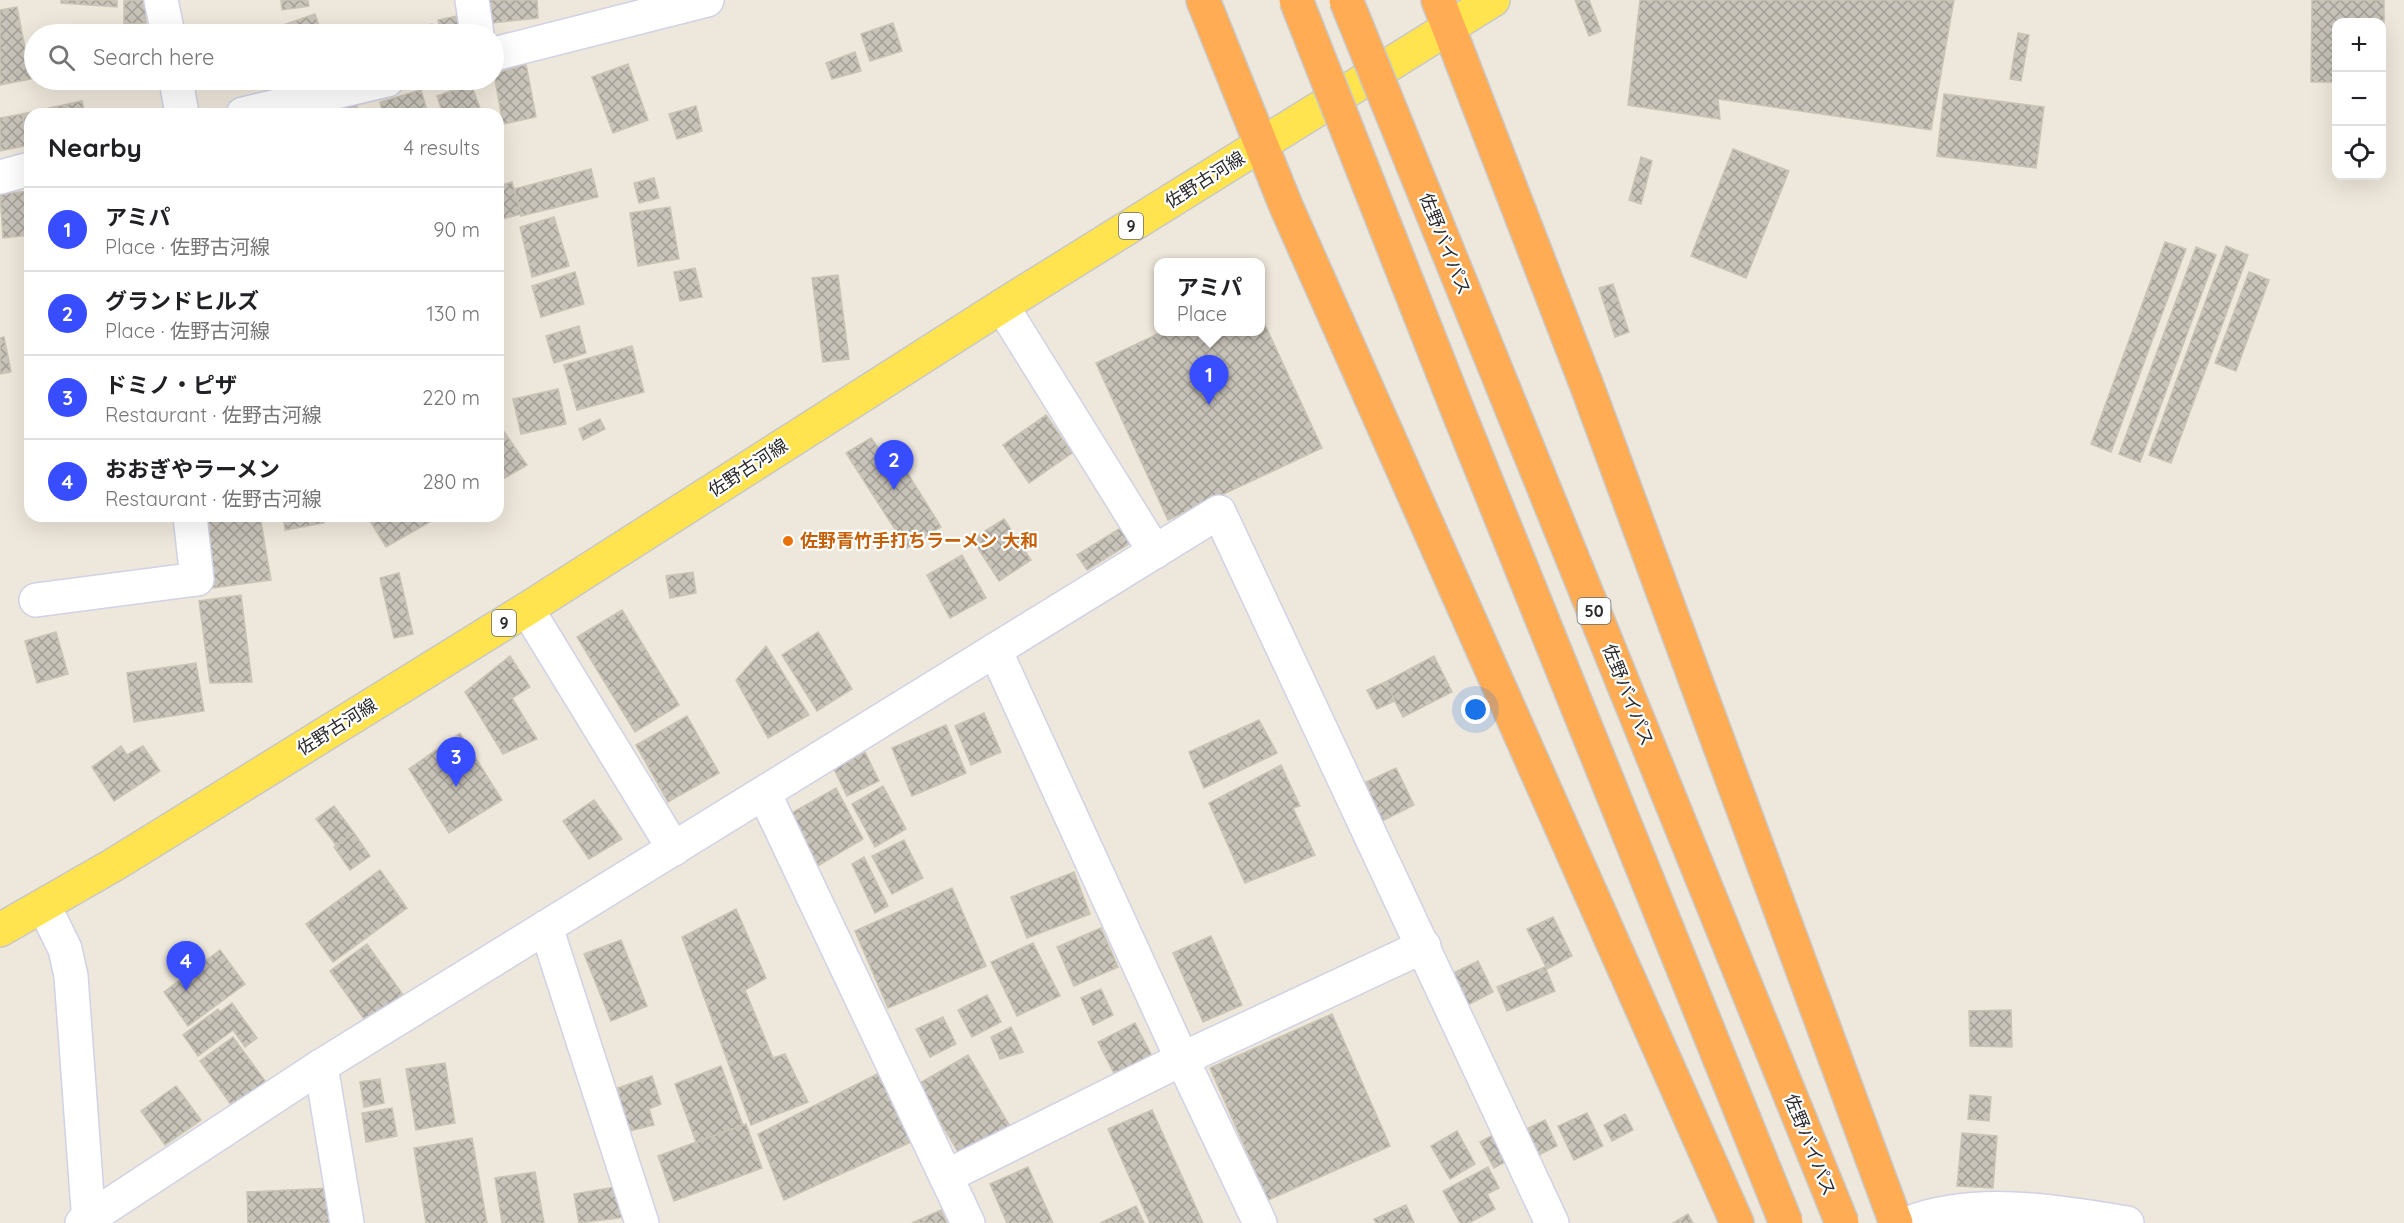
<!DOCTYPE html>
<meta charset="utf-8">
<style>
:root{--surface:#fff;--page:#f2f2f2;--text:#202124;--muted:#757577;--line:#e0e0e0;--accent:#374dff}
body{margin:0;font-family:Quicksand,"Noto Sans JP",sans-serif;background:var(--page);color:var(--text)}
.controls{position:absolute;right:18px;top:18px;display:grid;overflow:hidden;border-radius:12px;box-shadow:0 6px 24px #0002}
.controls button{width:54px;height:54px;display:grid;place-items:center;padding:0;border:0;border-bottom:2px solid var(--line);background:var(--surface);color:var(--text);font:30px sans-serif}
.you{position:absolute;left:1476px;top:710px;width:21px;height:21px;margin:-15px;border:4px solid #fff;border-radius:50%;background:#1a73e8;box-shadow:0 0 0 9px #1a73e833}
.badge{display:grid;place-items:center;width:39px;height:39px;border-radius:50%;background:var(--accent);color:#fff;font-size:20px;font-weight:700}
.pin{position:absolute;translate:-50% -50px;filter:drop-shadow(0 2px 3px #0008)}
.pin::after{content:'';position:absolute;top:32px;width:21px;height:18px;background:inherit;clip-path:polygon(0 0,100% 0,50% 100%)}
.popup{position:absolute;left:1154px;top:258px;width:111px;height:78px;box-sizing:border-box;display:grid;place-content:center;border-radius:12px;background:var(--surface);filter:drop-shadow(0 2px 4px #0005);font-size:20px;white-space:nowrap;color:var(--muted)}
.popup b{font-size:22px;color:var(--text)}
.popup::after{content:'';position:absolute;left:50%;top:100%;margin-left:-12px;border:12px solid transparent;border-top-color:var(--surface)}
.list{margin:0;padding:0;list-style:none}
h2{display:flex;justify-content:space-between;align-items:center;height:78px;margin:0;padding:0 24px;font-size:26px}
h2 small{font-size:20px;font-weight:400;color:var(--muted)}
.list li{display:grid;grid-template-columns:39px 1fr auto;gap:18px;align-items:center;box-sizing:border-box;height:84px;padding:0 24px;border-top:2px solid var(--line)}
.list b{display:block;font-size:22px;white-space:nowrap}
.list p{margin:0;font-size:20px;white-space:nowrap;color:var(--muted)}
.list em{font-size:20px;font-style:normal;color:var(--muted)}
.icon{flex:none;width:33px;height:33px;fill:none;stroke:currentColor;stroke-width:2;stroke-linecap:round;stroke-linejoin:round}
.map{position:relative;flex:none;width:2404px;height:1223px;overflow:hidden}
.search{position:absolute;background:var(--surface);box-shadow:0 6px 24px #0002;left:24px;top:24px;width:480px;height:66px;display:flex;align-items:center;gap:15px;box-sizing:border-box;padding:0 21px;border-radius:33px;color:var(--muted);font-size:22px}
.panel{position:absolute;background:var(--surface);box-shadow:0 6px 24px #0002;left:24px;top:108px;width:480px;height:414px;border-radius:18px}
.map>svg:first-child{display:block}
.building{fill:url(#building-cross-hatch);stroke:#cac4b4;stroke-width:1.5}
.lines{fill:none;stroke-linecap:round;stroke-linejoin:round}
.minor-casing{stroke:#d0d2e5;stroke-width:36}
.major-casing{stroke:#c8c8c8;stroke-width:36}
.highway-casing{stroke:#c8c8c8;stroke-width:36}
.minor{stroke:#fff;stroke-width:33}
.major{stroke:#ffe34f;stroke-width:33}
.highway{stroke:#ffac55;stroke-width:33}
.highway-bridge-casing{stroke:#c8c8c8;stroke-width:36;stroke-linecap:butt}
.highway-bridge{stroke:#ffac55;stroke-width:33}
.food-dot{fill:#e8710a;stroke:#fff;stroke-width:2}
.labels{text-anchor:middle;stroke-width:4.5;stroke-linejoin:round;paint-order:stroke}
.shield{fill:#fff;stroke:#6a6a6a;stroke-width:1.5}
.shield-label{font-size:16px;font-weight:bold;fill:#2a2a2a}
.street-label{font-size:18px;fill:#2a2a2a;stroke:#fff}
.food-label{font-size:18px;font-weight:bold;fill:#c56008;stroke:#fff;text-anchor:start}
</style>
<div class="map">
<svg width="2404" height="1223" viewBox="0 0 2404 1223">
<defs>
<pattern id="building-cross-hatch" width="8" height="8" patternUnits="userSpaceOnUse" patternTransform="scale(1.5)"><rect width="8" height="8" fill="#c9c4ba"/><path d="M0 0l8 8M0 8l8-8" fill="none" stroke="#a39f97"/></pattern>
</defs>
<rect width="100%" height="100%" fill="#eee7db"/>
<g class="building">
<polygon points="61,0 117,0 117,7 61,3"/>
<polygon points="145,0 146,23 124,24 124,1"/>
<polygon points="281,0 308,0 309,6 282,10"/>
<polygon points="481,0 537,0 538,18 484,24"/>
<polygon points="1575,0 1589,0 1601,31 1589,36"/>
<polygon points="1640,0 1954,0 1931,130 1718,99 1720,119 1628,105"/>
<polygon points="2312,0 2384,0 2384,84 2382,84 2382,22 2336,22 2336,82 2311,82"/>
<polygon points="17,7 31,79 0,85 0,10"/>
<polygon points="315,14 322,34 271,34 269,30"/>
<polygon points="462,15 465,34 441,34 438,20"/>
<polygon points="893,23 902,51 870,61 861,34"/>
<polygon points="432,24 435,34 393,34 392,32"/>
<polygon points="158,25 159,34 131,34 130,30"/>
<polygon points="2018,33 2029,35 2021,81 2010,79"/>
<polygon points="855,52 861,71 832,79 826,63"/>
<polygon points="526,64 536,117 503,124 494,74"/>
<polygon points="628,64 648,120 613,133 592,77"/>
<polygon points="471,84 482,114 443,114 437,96"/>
<polygon points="421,90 428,114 383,114 380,102"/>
<polygon points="1944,94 2044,107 2036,168 1937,156"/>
<polygon points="82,101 85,114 30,114 30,147 22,114"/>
<polygon points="356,104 359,114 331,114 330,111"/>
<polygon points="696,106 702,131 677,139 669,114"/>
<polygon points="22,114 29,145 0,151 0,118"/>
<polygon points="1733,149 1789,171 1746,278 1691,256"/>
<polygon points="1641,157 1652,161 1641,204 1629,200"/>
<polygon points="591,169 598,197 521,216 514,189"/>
<polygon points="654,178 659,198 639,203 634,183"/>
<polygon points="512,182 521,214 498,220 498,186"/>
<polygon points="30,191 30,235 3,238 0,194"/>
<polygon points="670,207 679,259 638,266 630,213"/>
<polygon points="554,217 569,266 532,277 520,227"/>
<polygon points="2165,242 2186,249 2111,452 2091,444"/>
<polygon points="2226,246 2248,255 2171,463 2149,455"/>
<polygon points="2196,247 2216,255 2140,462 2119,454"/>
<polygon points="695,268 702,297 680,301 674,272"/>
<polygon points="575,272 584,304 541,317 532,286"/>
<polygon points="2249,272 2269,280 2236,371 2215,363"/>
<polygon points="838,275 849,359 823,362 812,278"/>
<polygon points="1613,284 1629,332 1615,337 1599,288"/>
<polygon points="1260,314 1322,448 1168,520 1096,363 1162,332 1260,332"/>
<polygon points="579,326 586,353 554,363 546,336"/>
<polygon points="4,337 11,372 0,374 0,338"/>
<polygon points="632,346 644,392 577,410 564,365"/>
<polygon points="558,389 566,424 521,434 513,399"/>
<polygon points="1046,415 1072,453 1029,483 1003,445"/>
<polygon points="600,419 605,429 583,440 579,429"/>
<polygon points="498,423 527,465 498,482"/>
<polygon points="871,438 880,450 889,443 941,527 907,548 846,453"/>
<polygon points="203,516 260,516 271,580 213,588"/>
<polygon points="283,516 323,516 324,523 285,530"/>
<polygon points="367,516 440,516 386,547"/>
<polygon points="1004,519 1031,560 999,581 972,539"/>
<polygon points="1122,527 1132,542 1087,570 1077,555"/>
<polygon points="962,555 986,598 950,618 927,575"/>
<polygon points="693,572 696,593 670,598 666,576"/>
<polygon points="399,573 413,634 394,638 380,578"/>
<polygon points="241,595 252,682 210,683 199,601"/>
<polygon points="622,610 679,705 635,732 577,637"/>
<polygon points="56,632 68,674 37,683 25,641"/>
<polygon points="818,632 852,689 817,711 782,655"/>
<polygon points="766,646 809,715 768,738 736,680"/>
<polygon points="510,656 530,687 512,698 537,739 503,754 465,692"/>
<polygon points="1434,656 1452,692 1403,717 1385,682"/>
<polygon points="196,663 204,711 134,722 127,673"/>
<polygon points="1385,682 1395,701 1377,709 1367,690"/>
<polygon points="984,713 1001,752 971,765 955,726"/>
<polygon points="687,716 719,773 668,802 636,745"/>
<polygon points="1259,720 1277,753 1204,788 1189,752"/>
<polygon points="946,725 966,773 912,796 892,748"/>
<polygon points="460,733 502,800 449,833 409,769"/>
<polygon points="121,746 127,755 143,746 160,771 114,801 92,767"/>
<polygon points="865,752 879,781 847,796 834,769"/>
<polygon points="1281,765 1300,806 1293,808 1315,855 1245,883 1209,803"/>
<polygon points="1396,768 1414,805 1380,822 1362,784"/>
<polygon points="883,786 906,829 875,847 852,804"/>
<polygon points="836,788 863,839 816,867 788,815"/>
<polygon points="594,800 622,839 589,859 563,821"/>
<polygon points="334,806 354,833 336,845 316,819"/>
<polygon points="354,833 370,856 350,870 334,847"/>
<polygon points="904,840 923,878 892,894 872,856"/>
<polygon points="864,857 888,906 875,913 852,864"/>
<polygon points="380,870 407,908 333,962 306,924"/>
<polygon points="1074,872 1090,914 1027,938 1011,897"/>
<polygon points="952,888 986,966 888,1008 855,931"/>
<polygon points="736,909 766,978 745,990 773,1058 785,1054 808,1102 751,1125 682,937"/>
<polygon points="1553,917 1572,956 1547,969 1527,929"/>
<polygon points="1101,928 1118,967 1074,986 1057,947"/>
<polygon points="1211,936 1242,1005 1203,1022 1173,953"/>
<polygon points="621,940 647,1006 611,1021 584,954"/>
<polygon points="1033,943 1060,996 1017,1016 991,962"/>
<polygon points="367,944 406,999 369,1026 330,971"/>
<polygon points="220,950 245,984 188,1026 164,992"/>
<polygon points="1478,961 1493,992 1468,1005 1453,973"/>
<polygon points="1545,967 1555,991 1507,1011 1497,987"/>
<polygon points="1101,989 1113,1015 1093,1025 1081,998"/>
<polygon points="987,995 1001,1022 972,1037 958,1010"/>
<polygon points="232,1003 257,1038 245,1047 233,1030 198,1056 183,1035 218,1009 220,1012"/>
<polygon points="2011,1010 2012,1047 1970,1046 1969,1011"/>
<polygon points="1332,1014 1390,1146 1268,1200 1210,1068"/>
<polygon points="943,1017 956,1044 930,1057 916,1029"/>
<polygon points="1135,1023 1152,1056 1115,1075 1098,1042"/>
<polygon points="1011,1027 1023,1052 1000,1059 991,1037"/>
<polygon points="233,1037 273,1092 239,1116 200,1061"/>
<polygon points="968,1055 1011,1128 961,1157 918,1084"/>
<polygon points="445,1063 455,1123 416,1130 406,1069"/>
<polygon points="721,1066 743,1125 696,1142 675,1084"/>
<polygon points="881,1072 911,1142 784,1200 758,1134"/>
<polygon points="652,1076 661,1104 649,1109 654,1125 629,1131 615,1089"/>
<polygon points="380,1079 384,1103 364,1107 360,1082"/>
<polygon points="176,1086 201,1120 165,1145 141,1111"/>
<polygon points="1970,1095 1991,1097 1989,1121 1968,1119"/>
<polygon points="392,1108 397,1136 366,1142 362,1113"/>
<polygon points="1152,1110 1203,1223 1150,1223 1108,1129"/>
<polygon points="1587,1113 1603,1146 1574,1160 1558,1126"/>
<polygon points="1625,1114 1633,1130 1612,1141 1604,1125"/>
<polygon points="1545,1120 1557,1146 1533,1158 1520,1132"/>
<polygon points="746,1124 762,1168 674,1201 658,1156"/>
<polygon points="1502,1130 1516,1156 1494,1168 1480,1142"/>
<polygon points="1457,1131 1475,1164 1450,1179 1431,1146"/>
<polygon points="1962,1133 1997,1136 1993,1188 1957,1186"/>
<polygon points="472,1138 487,1223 426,1223 414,1148"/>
<polygon points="1028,1167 1053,1223 1007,1223 990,1184"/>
<polygon points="1488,1167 1499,1188 1487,1194 1495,1209 1469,1223 1460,1223 1443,1191"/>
<polygon points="535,1172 544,1223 502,1223 495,1178"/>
<polygon points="620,1186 625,1217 579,1223 574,1194"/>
<polygon points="331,1188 333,1223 248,1223 247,1192"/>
<polygon points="1406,1205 1414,1223 1376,1223 1374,1219"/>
<polygon points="1136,1206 1144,1223 1100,1223"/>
<polygon points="941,1210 947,1223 912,1223"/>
<polygon points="1688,1214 1693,1223 1673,1223"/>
</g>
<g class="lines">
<g class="minor-casing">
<g id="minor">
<polyline points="161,0 168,34"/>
<polyline points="472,0 477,34"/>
<polyline points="494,54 707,0"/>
<polyline points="176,80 182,114"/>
<polyline points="243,114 387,80"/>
<polyline points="0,177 30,169"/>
<polyline points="1002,306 1155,552"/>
<polyline points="36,600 197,579 190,516"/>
<polyline points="527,609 674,849"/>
<polyline points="995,650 1182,1059 1260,1223"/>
<polyline points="764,793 968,1223"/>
<polyline points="44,906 65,949 71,976 89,1223"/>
<polyline points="546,927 642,1223"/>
<polyline points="321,1066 347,1223"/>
<polyline points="947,1176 1182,1059 1424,946"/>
<polyline points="82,1223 321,1066 1219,512 1552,1223"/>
<path d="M 1909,1223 C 1976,1197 2059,1212 2127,1223"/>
</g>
</g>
<g class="major-casing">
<polyline id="major" points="0,930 115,864 527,609 1002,306 1493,0"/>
</g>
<g class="highway-casing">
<g id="highway">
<polyline points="1203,0 1286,206 1737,1223"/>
<polyline points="1438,0 1587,386 1896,1223"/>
</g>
</g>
<use href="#minor" class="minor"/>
<use href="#major" class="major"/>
<use href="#highway" class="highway"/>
<g class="highway-bridge-casing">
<g id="highway-bridge">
<polyline points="1296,0 1458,411 1786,1223"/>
<polyline points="1346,0 1842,1223"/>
</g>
</g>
<use href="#highway-bridge" class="highway-bridge"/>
</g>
<circle class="food-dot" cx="788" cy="541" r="6"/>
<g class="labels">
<g class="shield">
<rect x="1119" y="213" width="24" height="26" rx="4.5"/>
<rect x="1577.5" y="598" width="33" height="26" rx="4.5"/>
<rect x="492" y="610" width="24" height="26" rx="4.5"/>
</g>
<g class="shield-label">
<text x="1131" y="232">9</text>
<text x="1594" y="617">50</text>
<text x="504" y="629">9</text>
</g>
<g class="street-label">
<text transform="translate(1205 180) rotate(-32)" y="6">佐野古河線</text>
<text transform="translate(1445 244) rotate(68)" y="6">佐野バイパス</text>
<text transform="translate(748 468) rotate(-33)" y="6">佐野古河線</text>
<text transform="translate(1628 695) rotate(68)" y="6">佐野バイパス</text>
<text transform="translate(337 727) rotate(-32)" y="6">佐野古河線</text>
<text transform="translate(1810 1145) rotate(68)" y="6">佐野バイパス</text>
</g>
<g class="food-label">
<text x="800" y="547">佐野青竹手打ちラーメン 大和</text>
</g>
</g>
</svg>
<div class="controls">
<button>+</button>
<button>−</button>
<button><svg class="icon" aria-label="locate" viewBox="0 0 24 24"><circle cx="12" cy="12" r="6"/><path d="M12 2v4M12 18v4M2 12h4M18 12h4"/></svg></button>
</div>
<div class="you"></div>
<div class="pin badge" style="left:1209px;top:405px">1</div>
<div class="popup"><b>アミパ</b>Place</div>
<div class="pin badge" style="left:894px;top:490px">2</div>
<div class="pin badge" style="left:456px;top:787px">3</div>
<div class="pin badge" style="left:186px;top:991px">4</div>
<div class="search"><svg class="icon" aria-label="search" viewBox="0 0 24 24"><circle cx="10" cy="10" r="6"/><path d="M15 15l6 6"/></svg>Search here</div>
<section class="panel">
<h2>Nearby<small>4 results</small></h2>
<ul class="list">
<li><span class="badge">1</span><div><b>アミパ</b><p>Place · 佐野古河線</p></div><em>90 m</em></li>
<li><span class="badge">2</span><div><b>グランドヒルズ</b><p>Place · 佐野古河線</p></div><em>130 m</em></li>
<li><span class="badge">3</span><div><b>ドミノ・ピザ</b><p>Restaurant · 佐野古河線</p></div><em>220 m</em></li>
<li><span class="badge">4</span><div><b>おおぎやラーメン</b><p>Restaurant · 佐野古河線</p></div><em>280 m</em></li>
</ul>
</section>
</div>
